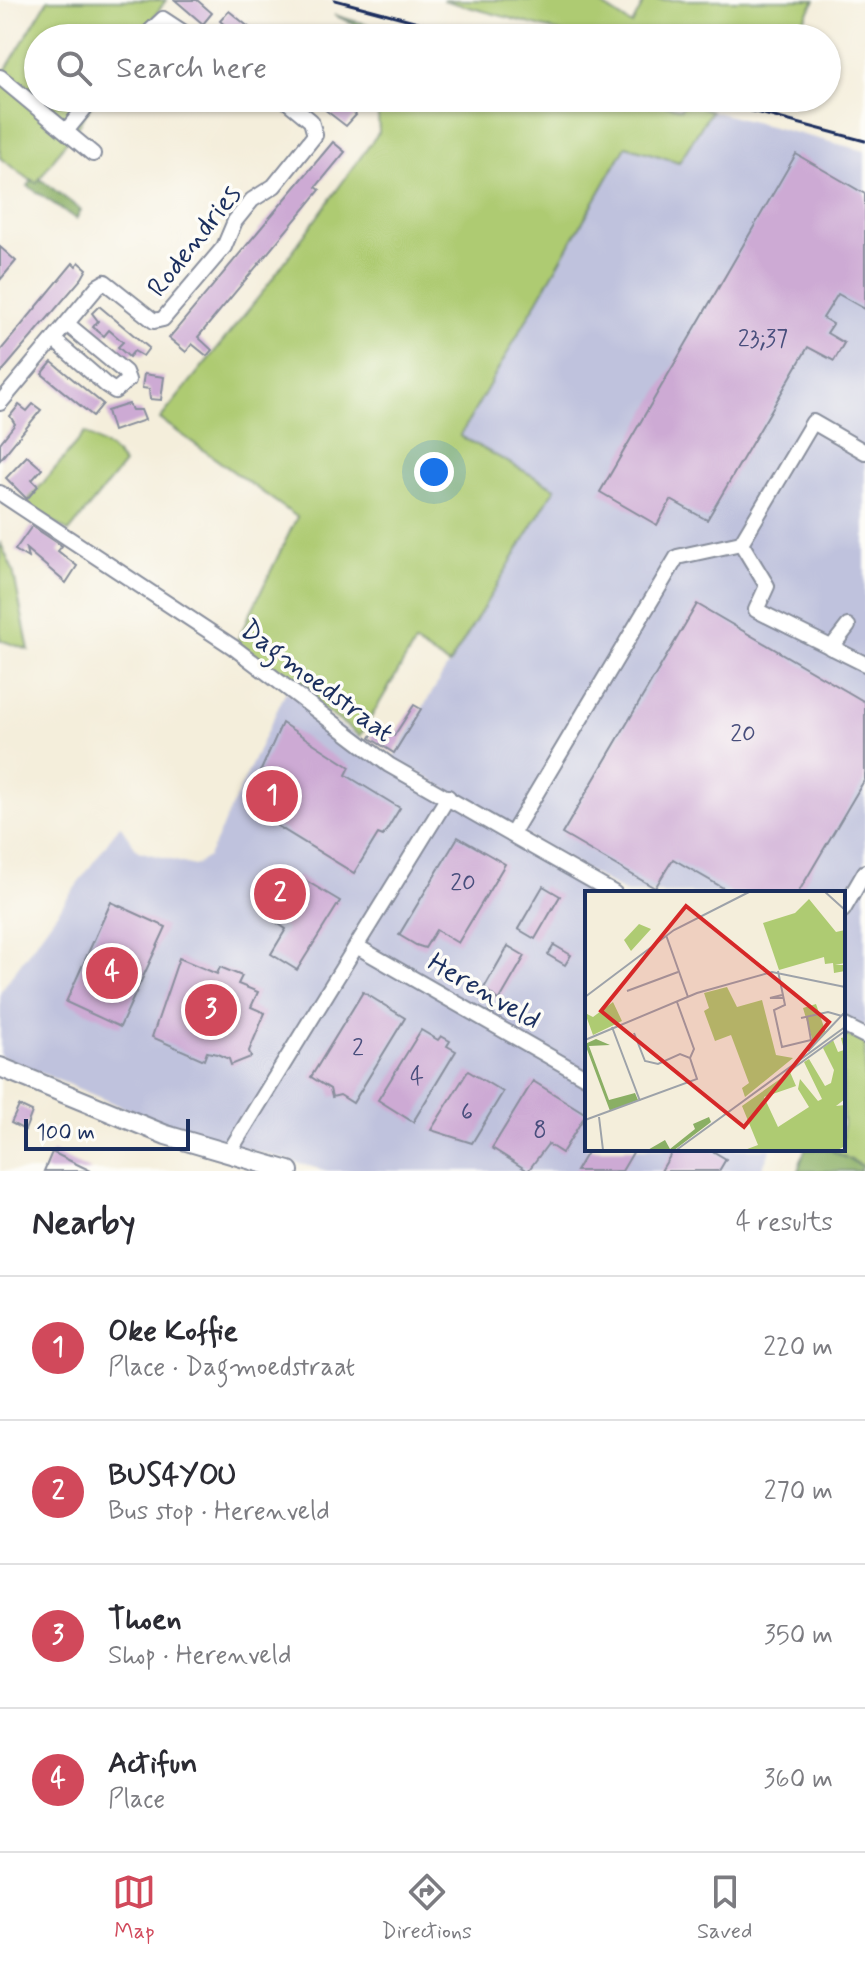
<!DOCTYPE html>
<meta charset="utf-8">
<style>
:root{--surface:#fff;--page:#f2f2f3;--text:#2b2b33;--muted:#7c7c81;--line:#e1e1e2;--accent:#d1495b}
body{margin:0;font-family:Mynerve,sans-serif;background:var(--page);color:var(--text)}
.scale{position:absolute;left:24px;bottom:20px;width:166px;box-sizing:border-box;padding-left:8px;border:4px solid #1b2f5e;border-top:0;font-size:22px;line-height:28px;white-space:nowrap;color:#1b2f5e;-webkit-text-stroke:6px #fdfcf7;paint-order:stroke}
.you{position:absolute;left:434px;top:472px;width:28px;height:28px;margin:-20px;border:6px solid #fff;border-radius:50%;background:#1a73e8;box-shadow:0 0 0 12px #1a73e833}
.badge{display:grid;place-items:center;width:52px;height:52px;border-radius:50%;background:var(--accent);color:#fff;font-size:26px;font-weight:700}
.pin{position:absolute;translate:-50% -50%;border:4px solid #fff;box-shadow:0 2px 8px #0006}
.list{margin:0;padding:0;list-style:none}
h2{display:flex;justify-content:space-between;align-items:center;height:104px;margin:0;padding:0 32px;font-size:34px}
h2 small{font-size:26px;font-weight:400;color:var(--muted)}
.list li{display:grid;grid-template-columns:52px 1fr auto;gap:24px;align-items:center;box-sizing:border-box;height:144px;padding:0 32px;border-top:2px solid var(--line)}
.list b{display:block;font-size:30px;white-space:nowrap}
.list p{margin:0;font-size:26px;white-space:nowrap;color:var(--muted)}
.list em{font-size:26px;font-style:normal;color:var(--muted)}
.icon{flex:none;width:44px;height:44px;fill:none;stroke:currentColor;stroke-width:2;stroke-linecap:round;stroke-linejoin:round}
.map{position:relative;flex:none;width:865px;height:1171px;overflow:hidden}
.search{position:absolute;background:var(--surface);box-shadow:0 2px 6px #0004;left:24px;right:24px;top:24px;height:88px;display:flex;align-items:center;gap:20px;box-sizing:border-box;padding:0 28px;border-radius:44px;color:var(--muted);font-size:30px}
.sheet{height:680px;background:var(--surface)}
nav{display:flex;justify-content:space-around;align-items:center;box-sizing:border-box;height:112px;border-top:2px solid var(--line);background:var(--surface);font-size:22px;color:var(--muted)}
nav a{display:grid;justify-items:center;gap:4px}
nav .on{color:var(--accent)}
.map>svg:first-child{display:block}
.industrial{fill:#bfc2dd}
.green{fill:#aecb72;stroke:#647d68;stroke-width:2}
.forest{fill:#8aaf64;stroke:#526f61;stroke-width:2}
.building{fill:#cdaad4}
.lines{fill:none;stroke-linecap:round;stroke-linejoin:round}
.minor-casing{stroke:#888e9c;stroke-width:18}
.major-casing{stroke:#888e9c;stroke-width:22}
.minor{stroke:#fff;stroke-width:14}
.major{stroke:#fff;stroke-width:18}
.rail{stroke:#1b2f5e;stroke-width:3}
.labels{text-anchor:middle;stroke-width:7;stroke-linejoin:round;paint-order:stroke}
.number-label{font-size:24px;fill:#484e7c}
.street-label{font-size:28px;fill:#1b2f5e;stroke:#fdfcf7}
.inset-road{fill:none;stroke:#9da2a9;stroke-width:2}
.view{fill:#d62828;fill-opacity:0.15;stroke:#d62828;stroke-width:4}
.inset-edge{fill:none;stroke:#1b2f5e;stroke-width:4}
</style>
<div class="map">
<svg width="865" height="1171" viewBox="0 0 865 1171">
<rect width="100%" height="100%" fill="#fdfcf7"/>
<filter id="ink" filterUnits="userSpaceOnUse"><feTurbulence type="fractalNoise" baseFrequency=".0125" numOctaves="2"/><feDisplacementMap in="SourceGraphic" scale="16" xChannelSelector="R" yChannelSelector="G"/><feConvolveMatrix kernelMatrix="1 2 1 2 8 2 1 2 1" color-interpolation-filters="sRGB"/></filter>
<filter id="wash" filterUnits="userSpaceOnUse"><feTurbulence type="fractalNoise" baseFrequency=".006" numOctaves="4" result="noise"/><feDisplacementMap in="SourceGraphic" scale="32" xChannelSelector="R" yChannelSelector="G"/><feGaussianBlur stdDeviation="1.8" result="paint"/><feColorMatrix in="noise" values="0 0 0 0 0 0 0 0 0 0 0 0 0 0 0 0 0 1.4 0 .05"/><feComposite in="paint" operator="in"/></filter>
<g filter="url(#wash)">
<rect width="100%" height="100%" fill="#f4eedb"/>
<g class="industrial">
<polygon points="711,111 865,151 865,1027 843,1016 843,893 626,893 393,758 554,488 460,437 626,146 678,162"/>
<polygon points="286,691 602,893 587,893 587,1149 771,1149 761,1171 327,1171 175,1129 0,1056 0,992 120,825 138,851 194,866 208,857"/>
</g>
<g class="green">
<polygon points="48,0 166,0 139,38 38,38 38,98 97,98 36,184 0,158 0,79"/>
<polygon points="443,0 594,0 632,25 645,0 815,0 794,38 582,38"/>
<polygon points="364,98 639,98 681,109 684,100 711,111 679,162 626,146 460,436 555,488 449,665 415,643 360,736 311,700 315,694 285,670 280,675 236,643 297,517 160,419 262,293 379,132 378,116"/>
<polygon points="85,433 112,450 124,464 69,532 26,503"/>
<polygon points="0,542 13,570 29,650 0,640"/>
<polygon points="843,1032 865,1043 865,1167 829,1149 843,1149"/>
</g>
<g class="forest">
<polygon points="334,15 386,30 377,38 358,36 354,24"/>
<polygon points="40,179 81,210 76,219 28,186 32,180 36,183"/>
<polygon points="805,1149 829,1149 862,1166 860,1171 798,1171"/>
</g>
<g id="blocks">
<g class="building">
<polygon points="175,0 197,0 212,13 203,24"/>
<polygon points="229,11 256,33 252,38 240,38 220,21"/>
<polygon points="310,98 336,98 356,115 346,126"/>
<polygon points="333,142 345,152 316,187 320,190 198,337 212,350 207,356 192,344 186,352 169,338"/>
<polygon points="796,154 865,194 865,309 838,294 823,318 833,324 827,333 844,343 834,361 808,347 707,520 671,500 657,525 600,492"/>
<polygon points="0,247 16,261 0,280"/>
<polygon points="79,262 87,269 82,278 0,374 0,351 73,263 76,266"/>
<polygon points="99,306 149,348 143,356 134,351 129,357 118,347 123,342 109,330 104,336 93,327 98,321 92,313"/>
<polygon points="52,362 103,404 93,416 42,374"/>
<polygon points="144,374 164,377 161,400 150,399 149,389 142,388"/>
<polygon points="33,404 41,410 0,460 0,443 15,424 10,416 19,405 27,411"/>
<polygon points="129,404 132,410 141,410 145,420 113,431 107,411"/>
<polygon points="27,456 42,469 32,480 38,486 27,499 6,478"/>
<polygon points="32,526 62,546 58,551 77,566 66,583 26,549 28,558 15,550"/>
<polygon points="697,604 865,702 865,779 798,893 732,893 673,859 655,888 562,834"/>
<polygon points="414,705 421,709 394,753 370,738 377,726 394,736"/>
<polygon points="282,723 350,767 346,775 400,808 383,836 378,834 354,873 245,806"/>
<polygon points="458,837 505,864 458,943 436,930 425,948 416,945 399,935"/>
<polygon points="298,876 340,901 297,970 271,954 286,929 271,919"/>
<polygon points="543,886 560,896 535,939 518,929"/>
<polygon points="111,902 166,927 120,1027 66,1002"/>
<polygon points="554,945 571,955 565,965 548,955"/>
<polygon points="508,946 525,956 499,1001 484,988"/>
<polygon points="179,958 217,974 220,967 242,976 238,984 258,992 251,1007 265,1013 249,1051 251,1057 231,1065 229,1059 217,1054 207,1052 204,1060 152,1037"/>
<polygon points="363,992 405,1018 353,1103 340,1095 332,1097 330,1089 311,1077"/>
<polygon points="421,1030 438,1040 441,1036 450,1041 447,1046 456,1051 413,1122 378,1100"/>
<polygon points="468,1071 503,1092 472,1143 431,1130"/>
<polygon points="533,1081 586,1114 562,1153 548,1144 528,1171 492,1148"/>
<polygon points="19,1106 32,1112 25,1130 11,1123"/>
<polygon points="589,1149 635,1149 622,1171 576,1171"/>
<polygon points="674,1149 709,1149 726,1159 719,1171 661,1171"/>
<polygon points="52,1152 91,1171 44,1171"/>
</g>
</g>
</g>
<g filter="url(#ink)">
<use href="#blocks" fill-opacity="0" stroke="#888e9c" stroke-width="2"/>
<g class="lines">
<g class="minor-casing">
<g id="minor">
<polyline points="143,38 163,19 192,38"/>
<polyline points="0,77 93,154"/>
<polyline points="66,131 93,98"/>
<polyline points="54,340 106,385 115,391 128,380 125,372 67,324"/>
<polyline points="0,403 98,286 105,282 154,321 163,319 224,247 235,221 252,200 274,186 315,135 311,121 283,98"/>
<polyline points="865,452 813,422 741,543 767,586 756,610 865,664"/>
<polyline points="0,493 233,647 389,765 614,893"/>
<polyline points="831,648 848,626"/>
<polyline points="512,834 677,557 741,543"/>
<polyline points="843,910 865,872"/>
<polyline points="358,947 587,1078"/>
<polyline points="843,1025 865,1036"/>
<polyline points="228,1154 448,797"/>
</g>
</g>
<g class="major-casing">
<polyline id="major" points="0,1067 166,1135 289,1171"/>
</g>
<use href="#minor" class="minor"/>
<use href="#major" class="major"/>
<g class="rail">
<polyline points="335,0 478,38"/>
<polyline points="469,29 502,38"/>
<polyline points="703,98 865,141"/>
</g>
</g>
</g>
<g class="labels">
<g class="number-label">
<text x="763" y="346">23;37</text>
<text x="743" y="741">20</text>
<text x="463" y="890">20</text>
<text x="358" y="1055">2</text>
<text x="417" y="1084">4</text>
<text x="467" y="1119">6</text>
<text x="540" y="1137">8</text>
</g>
<g class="street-label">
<text transform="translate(193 240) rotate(-52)" y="10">Rodendries</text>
<text transform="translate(318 680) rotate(37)" y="10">Dagmoedstraat</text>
<text transform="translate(485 990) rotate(30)" y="10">Herenveld</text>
</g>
</g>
<g transform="translate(585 891)">
<rect width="260" height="260" fill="#f4eedb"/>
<path d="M 224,8 L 251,41 L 260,39 L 260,72 L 250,74 L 260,74 L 260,80 L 249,82 L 248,72 L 240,73 L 239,66 L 194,79 L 178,32 L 210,22 ZM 54,33 L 66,38 L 46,60 L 39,49 ZM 142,96 L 152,116 L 177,109 L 191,164 L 208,167 L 160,206 L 157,197 L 164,192 L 146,144 L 130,150 L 119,120 L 124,117 L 119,102 ZM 28,111 L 37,130 L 8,144 L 0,122 L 8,126 ZM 231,113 L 241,142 L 229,154 L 218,117 ZM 260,146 L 260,208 L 251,215 L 260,214 L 260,255 L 251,260 L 157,260 L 173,254 L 157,215 L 205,181 L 211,195 L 179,206 L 193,236 L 224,216 L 213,198 L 215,188 L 233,210 L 237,208 L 219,171 L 224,168 L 240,195 L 246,192 L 249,179 L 238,157 L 248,149 L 253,161 L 259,159 L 256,147 Z" fill="#aecb72"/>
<path d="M 11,148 L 25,154 L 4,155 L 24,209 L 50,202 L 53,209 L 25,220 L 0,153 ZM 124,226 L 126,231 L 88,260 L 61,260 L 80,249 L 85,258 L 110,238 L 108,233 Z" fill="#8aaf64"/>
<path class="inset-road" d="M 239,0 L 260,19M 81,44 L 103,106M 193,80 L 200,114 L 189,119 L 197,156 L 226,149 L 222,126M 42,100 L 93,81M 197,104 L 185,107 L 198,107M 0,106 L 89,39 L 166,0M 92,111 L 109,158 L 105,167M 216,127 L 243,121 L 257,125M 27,136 L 55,210M 0,149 L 112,102 L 187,81 L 260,96M 223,160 L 260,121M 203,181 L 260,140M 14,226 L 18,259M 0,229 L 112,188 L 105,167 L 95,163 L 73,173 L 60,170 L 49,142M 90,260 L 260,136"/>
<path class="view" d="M 101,15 L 244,131 L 159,236 L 16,120 Z"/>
<rect width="260" height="260" class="inset-edge"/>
</g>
</svg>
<div class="scale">100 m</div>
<div class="you"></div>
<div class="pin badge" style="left:272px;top:796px">1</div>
<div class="pin badge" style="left:280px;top:894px">2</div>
<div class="pin badge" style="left:211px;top:1010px">3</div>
<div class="pin badge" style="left:112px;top:973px">4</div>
<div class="search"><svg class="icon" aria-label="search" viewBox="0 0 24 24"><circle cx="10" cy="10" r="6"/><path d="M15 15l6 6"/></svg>Search here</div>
</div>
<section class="sheet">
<h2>Nearby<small>4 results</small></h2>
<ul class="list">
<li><span class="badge">1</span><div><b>Oke Koffie</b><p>Place · Dagmoedstraat</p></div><em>220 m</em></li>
<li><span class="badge">2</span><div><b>BUS4YOU</b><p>Bus stop · Herenveld</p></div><em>270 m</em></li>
<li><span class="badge">3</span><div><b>Thoen</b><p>Shop · Herenveld</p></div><em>350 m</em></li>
<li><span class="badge">4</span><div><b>Actifun</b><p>Place</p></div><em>360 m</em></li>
</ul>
</section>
<nav>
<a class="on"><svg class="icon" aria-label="map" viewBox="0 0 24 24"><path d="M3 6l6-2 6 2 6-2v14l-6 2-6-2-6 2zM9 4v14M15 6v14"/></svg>Map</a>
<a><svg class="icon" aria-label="directions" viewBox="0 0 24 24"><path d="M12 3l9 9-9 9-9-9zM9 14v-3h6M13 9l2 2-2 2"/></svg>Directions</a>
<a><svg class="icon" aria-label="saved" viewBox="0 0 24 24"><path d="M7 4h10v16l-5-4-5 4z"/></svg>Saved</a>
</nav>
